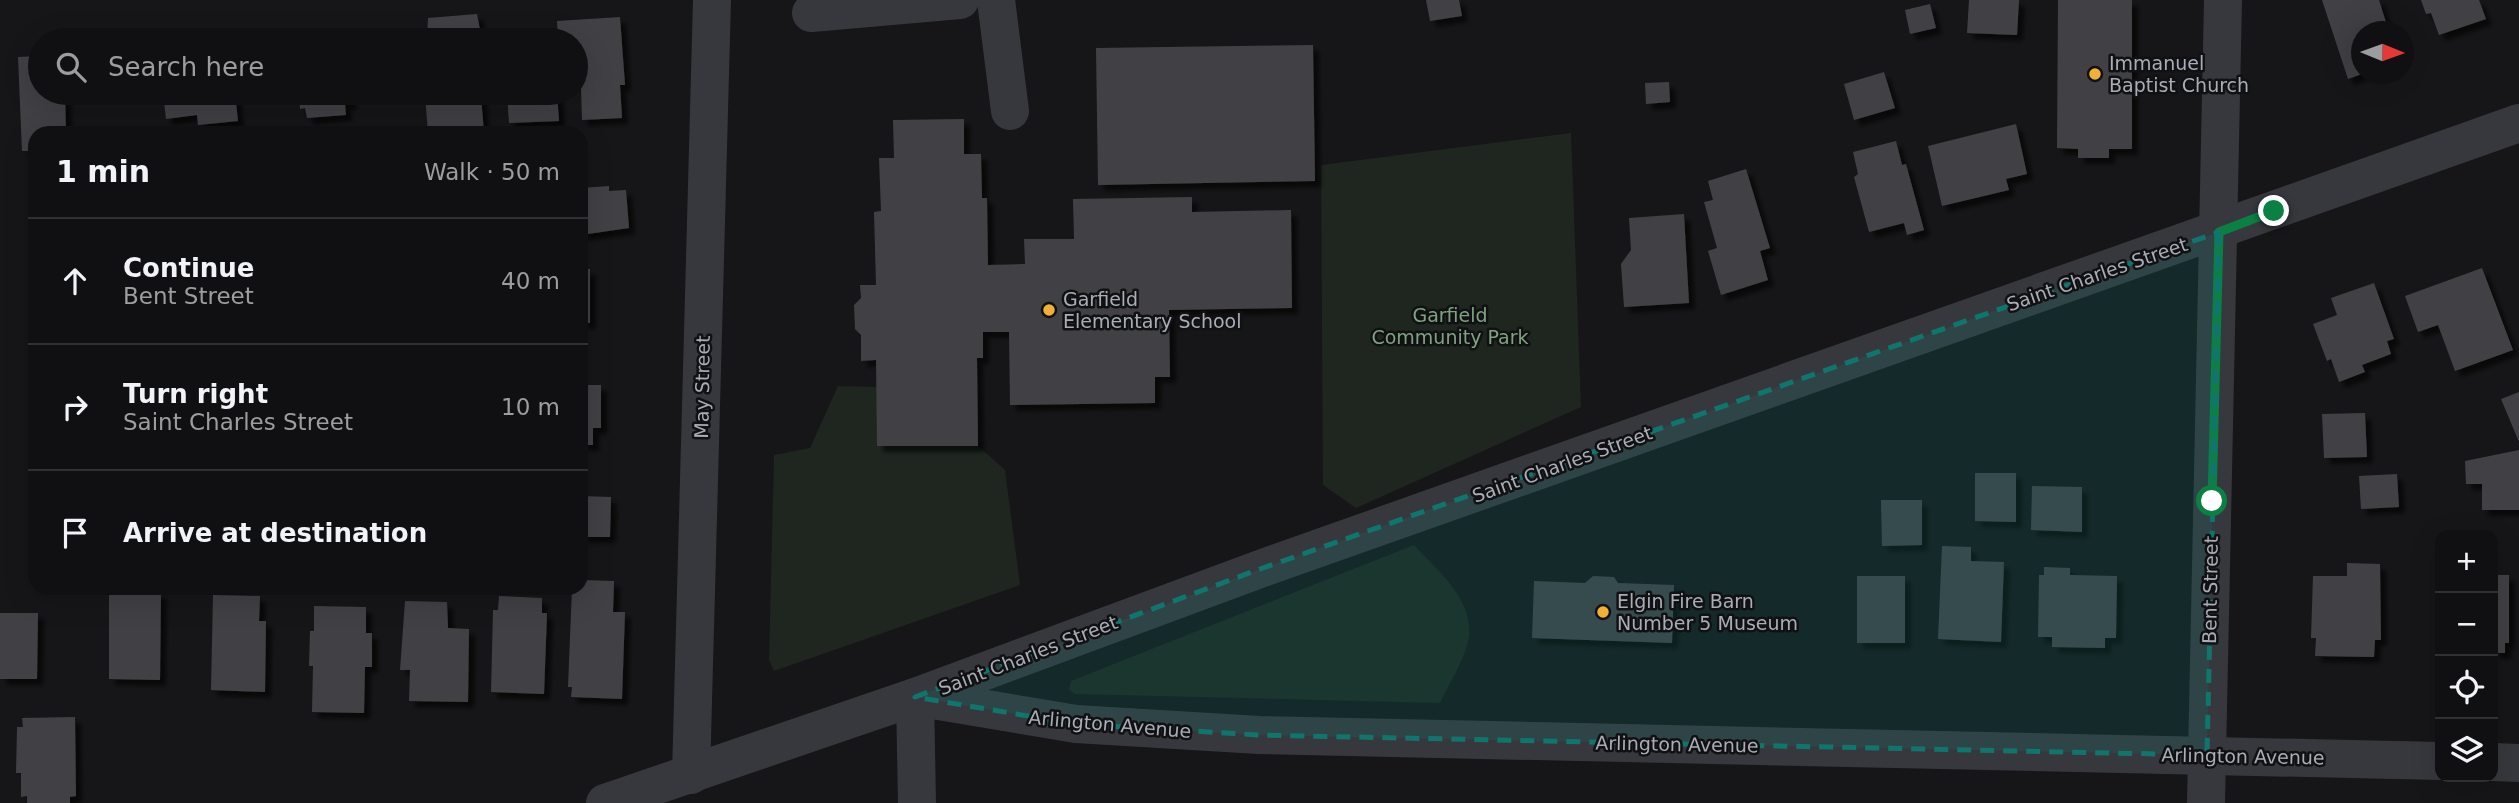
<!DOCTYPE html>
<meta charset="utf-8">
<style>
:root{--surface:#101012;--page:#1e1e20;--text:#f1f3f6;--muted:#9c9d9f;--line:#303032}
body{margin:0;font-family:"DejaVu Sans",sans-serif;background:var(--page);color:var(--text)}
.controls{position:absolute;right:21px;bottom:21px;display:grid;overflow:hidden;border-radius:14px;box-shadow:0 7px 28px #0002}
.controls button{width:63px;height:63px;display:grid;place-items:center;padding:0;border:0;border-bottom:2px solid var(--line);background:var(--surface);color:var(--text);font:35px sans-serif}
.compass{position:absolute;left:2351px;top:21px;width:63px;height:63px;border-radius:50%;background:var(--surface);box-shadow:0 7px 28px #0002;rotate:91deg}
.stop{position:absolute;width:21px;height:21px;margin:-16px;border:5px solid #0b8043;border-radius:50%;background:#fff}
.stop.end{background:#0b8043;border-color:#fff;box-shadow:0 2px 7px #0008}
.list{margin:0;padding:0;list-style:none}
h2{display:flex;justify-content:space-between;align-items:center;height:91px;margin:0;padding:0 28px;font-size:30px}
h2 small{font-size:23px;font-weight:400;color:var(--muted)}
.list li{display:grid;grid-template-columns:46px 1fr auto;gap:21px;align-items:center;box-sizing:border-box;height:126px;padding:0 28px;border-top:2px solid var(--line)}
.list b{display:block;font-size:26px;white-space:nowrap}
.list p{margin:0;font-size:23px;white-space:nowrap;color:var(--muted)}
.list em{font-size:23px;font-style:normal;color:var(--muted)}
.icon{flex:none;width:38px;height:38px;fill:none;stroke:currentColor;stroke-width:2;stroke-linecap:round;stroke-linejoin:round}
.map{position:relative;flex:none;width:2519px;height:803px;overflow:hidden}
.search{position:absolute;background:var(--surface);box-shadow:0 7px 28px #0002;left:28px;top:28px;width:560px;height:77px;display:flex;align-items:center;gap:18px;box-sizing:border-box;padding:0 24px;border-radius:38px;color:var(--muted);font-size:26px}
.panel{position:absolute;background:var(--surface);box-shadow:0 7px 28px #0002;left:28px;top:126px;width:560px;height:469px;border-radius:21px}
.map>svg:first-child{display:block}
.green{fill:#1e261f}
.building{fill:#404145;filter:url(#shadow)}
.lines{fill:none;stroke-linecap:round;stroke-linejoin:round}
.minor{stroke:#37383d;stroke-width:38}
.route{stroke:#0b8043;stroke-width:9}
.marked{fill:#0f766e;fill-opacity:0.2;stroke:#0f766e;stroke-width:5;stroke-dasharray:14 9;stroke-linejoin:round}
.poi-dot{fill:#f2b134;stroke:#111113;stroke-width:2.5}
.labels{text-anchor:middle;stroke-width:5;stroke-linejoin:round;paint-order:stroke}
.poi-label{font-size:19px;fill:#a8adb8;stroke:#111113;text-anchor:start}
.street-label{font-size:19px;fill:#a8adb8;stroke:#111113}
.park-label{font-size:19px;fill:#7fa381;stroke:#111113}
</style>
<div class="map">
<svg width="2519" height="803" viewBox="0 0 2519 803">
<defs>
<filter id="shadow"><feDropShadow dx="6" dy="6" stdDeviation="2" flood-color="#0009"/></filter>
</defs>
<rect width="100%" height="100%" fill="#161618"/>
<g class="green">
<polygon points="1571,133 1581,407 1356,508 1323,485 1321,165"/>
<polygon points="838,386 877,387 877,446 978,446 1005,470 1020,585 774,671 769,660 774,455 810,448"/>
<path d="M 1414,545 C 1438,571 1477,602 1468,642 C 1463,662 1449,684 1440,703 L 1075,694 L 1069,690 L 1071,681 Z"/>
</g>
<g class="building">
<polygon points="1426,0 1459,0 1462,16 1430,21"/>
<polygon points="1969,0 2019,0 2017,35 1967,33"/>
<polygon points="2058,0 2132,0 2132,149 2109,149 2109,158 2078,158 2078,149 2057,148"/>
<polygon points="2322,0 2379,0 2389,32 2362,32 2362,74 2348,79"/>
<polygon points="2421,0 2479,0 2486,19 2439,35 2431,13 2426,14"/>
<polygon points="1930,4 1936,28 1910,34 1905,10"/>
<polygon points="477,14 482,40 427,40 428,18"/>
<polygon points="620,17 625,85 620,85 622,118 582,120 581,89 576,89 576,40 558,40 557,21"/>
<polygon points="1313,45 1315,181 1098,185 1096,48"/>
<polygon points="40,56 40,93 65,93 66,133 35,133 35,151 22,151 18,57"/>
<polygon points="1884,72 1895,108 1854,120 1844,84"/>
<polygon points="1669,82 1670,102 1646,104 1645,83"/>
<polygon points="163,93 235,93 238,121 198,125 197,115 166,119"/>
<polygon points="299,93 350,93 351,103 345,104 346,115 307,118 305,108 300,109"/>
<polygon points="432,93 486,93 487,96 481,96 484,133 428,133 425,95"/>
<polygon points="507,93 557,93 559,121 509,123"/>
<polygon points="964,119 964,154 981,154 982,198 987,198 988,265 1025,264 1024,239 1074,239 1073,199 1192,197 1192,212 1291,210 1292,308 1169,310 1170,377 1155,377 1155,403 1010,405 1009,332 983,332 983,358 977,358 978,446 877,446 876,360 861,361 861,335 855,329 854,305 861,298 860,285 876,285 874,212 881,211 879,158 894,158 893,120"/>
<polygon points="2016,124 2027,174 2006,179 2009,190 1942,206 1928,146"/>
<polygon points="1896,141 1902,165 1906,164 1924,230 1907,235 1904,223 1869,232 1854,177 1858,174 1853,152"/>
<polygon points="1746,169 1770,248 1760,251 1768,280 1721,295 1708,251 1717,248 1704,202 1713,200 1708,181"/>
<polygon points="609,186 609,191 626,190 629,228 581,235 581,188"/>
<polygon points="1684,214 1689,303 1624,307 1621,264 1631,250 1629,218"/>
<polygon points="2482,268 2513,350 2455,371 2438,325 2418,332 2405,296"/>
<rect x="581" y="269" width="9" height="54"/>
<polygon points="2374,283 2394,339 2387,341 2391,354 2362,365 2365,372 2339,382 2331,359 2327,361 2313,324 2337,315 2331,298"/>
<polygon points="581,385 601,385 601,428 593,428 593,445 581,445"/>
<polygon points="2519,392 2519,442 2501,399"/>
<polygon points="2365,413 2367,457 2324,458 2322,414"/>
<polygon points="2519,450 2519,510 2482,510 2482,484 2466,484 2465,461"/>
<polygon points="1975,473 2016,473 2016,522 1975,521"/>
<polygon points="2397,474 2399,507 2361,509 2359,476"/>
<polygon points="2032,486 2082,487 2082,532 2031,530"/>
<polygon points="581,496 611,497 610,537 581,537"/>
<polygon points="1881,500 1922,500 1922,545 1882,546"/>
<polygon points="1942,546 1971,547 1971,561 2004,562 2001,642 1938,639"/>
<polygon points="2347,563 2380,564 2381,640 2375,640 2374,657 2315,656 2316,638 2311,638 2313,576 2347,576"/>
<polygon points="2044,567 2070,568 2070,575 2117,576 2116,638 2105,638 2105,648 2052,647 2052,637 2038,637 2039,575 2044,575"/>
<polygon points="2493,575 2509,575 2509,643 2505,643 2505,653 2493,653"/>
<polygon points="1593,576 1614,577 1618,583 1674,585 1672,643 1532,638 1534,581 1585,583"/>
<rect x="1857" y="576" width="48" height="67"/>
<polygon points="581,580 614,581 613,612 625,612 622,699 571,697 572,687 568,687 572,588 581,588"/>
<polygon points="109,591 161,592 160,680 109,679"/>
<polygon points="213,595 260,596 259,621 266,621 265,692 211,690"/>
<polygon points="499,596 542,598 542,613 547,613 544,694 491,692 493,610 498,610"/>
<polygon points="405,601 447,602 448,628 469,629 468,702 409,701 410,670 400,670"/>
<polygon points="314,606 366,607 366,633 372,633 372,667 365,667 364,713 312,712 313,666 309,666 310,631 314,631"/>
<polygon points="0,613 38,613 37,679 0,679"/>
<polygon points="75,717 76,796 70,797 70,803 27,803 27,796 21,797 21,773 16,773 17,727 23,727 22,718"/>
</g>
<g class="lines">
<g class="minor">
<polyline points="996,0 1010,111"/>
<polyline points="811,13 960,0"/>
<polyline points="2493,762 2519,763"/>
<polyline points="691,775 712,0"/>
<polyline points="605,803 915,697 1260,569 2519,123"/>
<polyline points="917,803 915,697 1076,724 1259,735 2440,761"/>
<polyline points="2206,803 2223,0"/>
</g>
</g>
<g class="lines">
<polyline class="route" points="2212,501 2219,232 2274,211"/>
</g>
<path class="marked" d="M 2219,232 L 2207,755 L 1259,735 L 1076,724 L 915,697 L 1260,569 Z"/>
<g class="poi-dot">
<circle cx="2095" cy="74" r="7"/>
<circle cx="1049" cy="310" r="7"/>
<circle cx="1603" cy="612" r="7"/>
</g>
<g class="labels">
<g class="poi-label">
<text x="2109" y="70">Immanuel<tspan x="2109" dy="22">Baptist Church</tspan></text>
<text x="1063" y="306">Garfield<tspan x="1063" dy="22">Elementary School</tspan></text>
<text x="1617" y="608">Elgin Fire Barn<tspan x="1617" dy="22">Number 5 Museum</tspan></text>
</g>
<g class="street-label">
<text transform="translate(2097 274) rotate(-19)" y="7">Saint Charles Street</text>
<text transform="translate(702 387) rotate(-89)" y="7">May Street</text>
<text transform="translate(1562 464) rotate(-20)" y="7">Saint Charles Street</text>
<text transform="translate(2210 590) rotate(-89)" y="7">Bent Street</text>
<text transform="translate(1028 655) rotate(-21)" y="7">Saint Charles Street</text>
<text transform="translate(1110 724) rotate(5)" y="7">Arlington Avenue</text>
<text transform="translate(1677 744) rotate(1)" y="7">Arlington Avenue</text>
<text transform="translate(2243 756) rotate(1)" y="7">Arlington Avenue</text>
</g>
<g class="park-label">
<text x="1450" y="322">Garfield<tspan x="1450" dy="22">Community Park</tspan></text>
</g>
</g>
</svg>
<div class="controls">
<button>+</button>
<button>−</button>
<button><svg class="icon" aria-label="locate" viewBox="0 0 24 24"><circle cx="12" cy="12" r="6"/><path d="M12 2v4M12 18v4M2 12h4M18 12h4"/></svg></button>
<button><svg class="icon" aria-label="layers" viewBox="0 0 24 24"><path d="M12 4l9 5-9 5-9-5zM3 14l9 5 9-5"/></svg></button>
</div>
<svg class="compass" viewBox="-18 -18 36 36"><path d="M0-13l5 13h-10z" fill="#e53935"/><path d="M0 13l5-13h-10z" fill="#9c9d9f"/></svg>
<div class="stop" style="left:2212px;top:501px"></div>
<div class="stop end" style="left:2274px;top:211px"></div>
<div class="search"><svg class="icon" aria-label="search" viewBox="0 0 24 24"><circle cx="10" cy="10" r="6"/><path d="M15 15l6 6"/></svg>Search here</div>
<section class="panel">
<h2>1 min<small>Walk · 50 m</small></h2>
<ul class="list">
<li><svg class="icon" aria-label="ahead" viewBox="0 0 24 24"><path d="M12 20V5M6 11l6-6 6 6"/></svg><div><b>Continue</b><p>Bent Street</p></div><em>40 m</em></li>
<li><svg class="icon" aria-label="right" viewBox="0 0 24 24"><path d="M7 20v-9h11M14 6l5 5-5 5"/></svg><div><b>Turn right</b><p>Saint Charles Street</p></div><em>10 m</em></li>
<li><svg class="icon" aria-label="arrive" viewBox="0 0 24 24"><path d="M6 21V4h12l-3 4 3 4H6"/></svg><div><b>Arrive at destination</b></div></li>
</ul>
</section>
</div>
